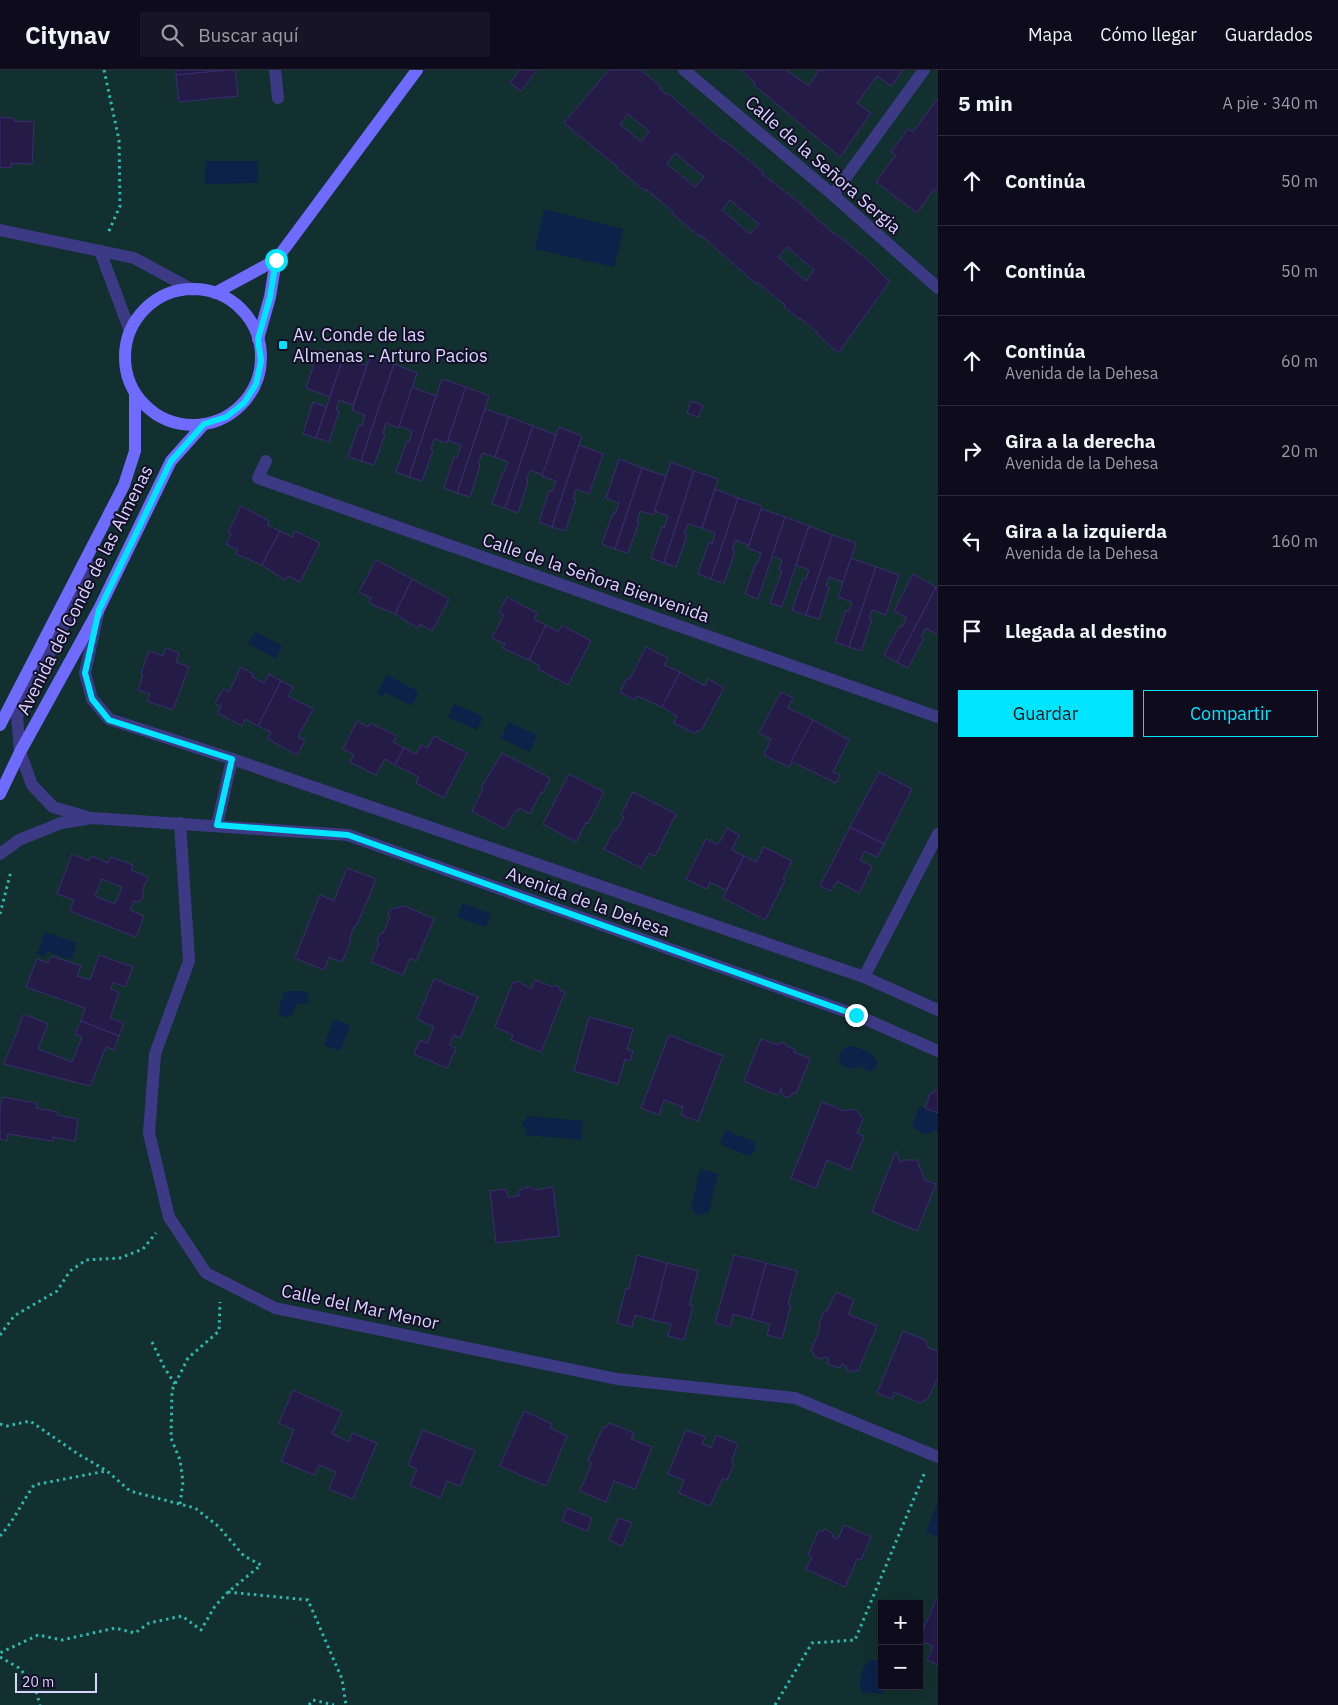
<!DOCTYPE html>
<html lang="es">
<meta charset="utf-8">
<style>
:root{--surface:#0e0b1c;--page:#171425;--text:#f1f3f6;--muted:#9b9ba3;--line:#2e2b3b;--accent:#00e5ff}
body{margin:0;font-family:"IBM Plex Sans",sans-serif;background:var(--page);color:var(--text)}
.controls{position:absolute;right:15px;bottom:15px;display:grid;overflow:hidden;border-radius:0px;box-shadow:0 5px 20px #0002}
.controls button{width:45px;height:45px;display:grid;place-items:center;padding:0;border:0;border-bottom:1px solid var(--line);background:var(--surface);color:var(--text);font:25px sans-serif}
.scale{position:absolute;left:15px;bottom:12px;width:82px;box-sizing:border-box;padding-left:5px;border:2px solid #d9d4ff;border-top:0;font-size:14px;line-height:18px;white-space:nowrap;color:#d9d4ff;-webkit-text-stroke:4px #130f26;paint-order:stroke}
.stop{position:absolute;width:15px;height:15px;margin:-11px;border:4px solid #00e5ff;border-radius:50%;background:#fff}
.stop.end{background:#00e5ff;border-color:#fff;box-shadow:0 1px 5px #0008}
.list{margin:0;padding:0;list-style:none}
h2{display:flex;justify-content:space-between;align-items:center;height:65px;margin:0;padding:0 20px;font-size:21px}
h2 small{font-size:16px;font-weight:400;color:var(--muted)}
.list li{display:grid;grid-template-columns:32px 1fr auto;gap:15px;align-items:center;box-sizing:border-box;height:90px;padding:0 20px;border-top:1px solid var(--line)}
.list b{display:block;font-size:19px;white-space:nowrap}
.list p{margin:0;font-size:16px;white-space:nowrap;color:var(--muted)}
.list em{font-size:16px;font-style:normal;color:var(--muted)}
.actions{display:flex;gap:10px;padding:15px 20px}
.actions a{flex:1;padding:11px 0;border:1px solid var(--accent);border-radius:0px;text-align:center;font-size:18px;color:var(--accent)}
.actions .main{background:var(--accent);color:#111}
.icon{flex:none;width:28px;height:28px;fill:none;stroke:currentColor;stroke-width:2;stroke-linecap:round;stroke-linejoin:round}
.map{position:relative;flex:none;width:938px;height:1635px;overflow:hidden}
header{display:flex;align-items:center;gap:30px;box-sizing:border-box;height:70px;padding:0 25px;background:var(--surface);border-bottom:1px solid var(--line)}
header strong{font-size:24px}
nav{display:flex;gap:28px;margin-inline-start:auto;font-size:18px}
.search{width:350px;height:45px;background:var(--page);display:flex;align-items:center;gap:12px;box-sizing:border-box;padding:0 18px;border-radius:0px;color:var(--muted);font-size:19px}
main{display:flex}
aside{flex:1;background:var(--surface)}
.map>svg:first-child{display:block}
.green{fill:#12302f;fill-rule:evenodd}
.water{fill:#0c2248}
.building{fill:#241b47;stroke:#3b2d73;fill-rule:evenodd}
.lines{fill:none;stroke-linecap:round;stroke-linejoin:round}
.path{stroke:#2fb8b0;stroke-width:3;stroke-dasharray:2.5 4;stroke-linecap:butt}
.minor{stroke:#3d3a85;stroke-width:12}
.tertiary{stroke:#3d3a85;stroke-width:12}
.secondary{stroke:#6f6bff;stroke-width:12}
.route{stroke:#00e5ff;stroke-width:6}
.poi-dot{fill:#00e5ff;stroke:#130f26;stroke-width:2}
.labels{text-anchor:middle;stroke-width:4;stroke-linejoin:round;paint-order:stroke}
.street-label{font-size:18px;fill:#d9d4ff;stroke:#130f26}
.poi-label{font-size:18px;fill:#d9d4ff;stroke:#130f26;text-anchor:start}
</style>
<header>
<strong>Citynav</strong>
<div class="search"><svg class="icon" aria-label="search" viewBox="0 0 24 24"><circle cx="10" cy="10" r="6"/><path d="M15 15l6 6"/></svg>Buscar aquí</div>
<nav><a>Mapa</a><a>Cómo llegar</a><a>Guardados</a></nav>
</header>
<main>
<div class="map">
<svg width="938" height="1635" viewBox="0 0 938 1635">
<rect width="100%" height="100%" fill="#130f26"/>
<path class="green" d="M 0,0 L 938,0 L 938,1635 L 0,1635 ZM 882,1534 L 919,1534 L 919,1616 L 882,1616 Z"/>
<g class="water">
<polygon points="205,91 258,91 258,113 205,114"/>
<polygon points="544,139 623,159 614,197 535,179"/>
<polygon points="255,562 282,576 276,589 248,574"/>
<polygon points="387,605 419,622 412,636 385,622 383,627 377,623"/>
<polygon points="454,634 483,646 477,660 448,647"/>
<polygon points="509,652 537,665 530,682 501,668"/>
<polygon points="463,833 491,844 486,857 457,847"/>
<polygon points="45,862 77,873 71,890 47,881 45,887 37,884"/>
<polygon points="285,921 307,921 309,933 296,934 293,944 287,948 280,945 278,940"/>
<polygon points="334,949 350,955 340,981 324,975"/>
<path d="M 848,976 C 857,976 873,983 877,991 L 876,998 L 869,1002 L 859,996 L 851,999 L 842,996 C 837,987 839,980 848,976 Z"/>
<polygon points="919,1036 938,1043 938,1061 925,1064 912,1057"/>
<polygon points="527,1046 583,1051 581,1070 525,1065 526,1059 522,1057 523,1051 526,1050"/>
<polygon points="725,1060 755,1072 755,1081 749,1086 720,1074"/>
<polygon points="700,1099 718,1104 708,1144 705,1143 698,1146 696,1145 694,1140 691,1139"/>
<polygon points="937,1433 938,1434 938,1467 926,1462"/>
<path d="M 872,1590 L 879,1590 L 882,1592 L 882,1616 L 885,1621 L 882,1624 L 868,1622 L 862,1624 C 858,1612 860,1597 872,1590 Z"/>
</g>
<g class="building">
<polygon points="176,0 232,0 176,5"/>
<polygon points="228,0 235,0 238,26 179,32 176,5"/>
<polygon points="520,0 537,0 521,21 510,13"/>
<path d="M 609,0 L 641,0 L 661,17 L 660,19 L 667,25 L 669,24 L 724,72 L 724,70 L 763,102 L 762,104 L 796,130 L 834,164 L 835,163 L 852,177 L 878,199 L 877,200 L 890,211 L 838,283 L 817,264 L 818,263 L 800,248 L 799,249 L 784,237 L 785,235 L 757,212 L 756,214 L 701,165 L 700,167 L 673,144 L 673,142 L 646,119 L 645,121 L 617,98 L 618,97 L 564,53 ZM 628,44 L 649,61 L 641,72 L 620,54 ZM 675,83 L 704,107 L 695,117 L 667,94 ZM 730,130 L 759,154 L 750,164 L 722,140 ZM 787,177 L 814,200 L 806,211 L 778,187 Z"/>
<polygon points="741,0 786,0 809,16 819,0 903,0 891,16 877,6 857,33 871,43 840,87 754,15 755,13"/>
<polygon points="938,28 938,123 934,119 917,143 876,112 896,85 891,82 908,59 913,62"/>
<polygon points="0,47 14,48 14,51 34,52 32,94 11,93 11,98 0,97"/>
<polygon points="319,279 343,288 330,327 306,318"/>
<polygon points="370,286 394,294 361,391 348,387 359,355 362,356 365,345 352,340"/>
<polygon points="343,288 367,296 353,335 339,330 336,340 339,341 329,372 316,368"/>
<polygon points="394,294 417,303 399,358 386,353 383,363 385,364 374,395 361,391"/>
<polygon points="442,309 466,317 447,373 434,369 431,379 433,380 422,411 409,407"/>
<polygon points="412,317 436,326 409,407 396,402 407,371 409,372 412,361 399,356"/>
<polygon points="466,317 489,326 457,423 444,418 454,387 457,387 461,375 448,370"/>
<polygon points="691,331 703,336 698,347 687,343"/>
<polygon points="313,332 326,337 316,368 303,364"/>
<polygon points="485,339 509,347 495,387 482,383 478,394 480,395 470,427 457,423"/>
<polygon points="509,347 533,356 505,438 492,434 503,402 504,403 508,392 495,387"/>
<polygon points="533,356 556,365 543,405 530,400 526,410 528,411 518,443 505,438"/>
<polygon points="559,357 582,366 552,457 539,452 549,421 552,421 556,411 542,406"/>
<polygon points="579,375 603,384 589,424 576,419 573,429 576,429 565,461 552,457"/>
<polygon points="619,389 642,398 615,479 602,474 613,443 615,444 619,433 606,428"/>
<polygon points="671,392 694,401 664,493 651,488 662,457 664,458 668,446 654,441"/>
<polygon points="642,398 666,406 653,445 640,441 637,451 639,452 628,483 615,479"/>
<polygon points="694,401 718,409 702,458 688,454 684,464 687,465 676,497 664,493"/>
<polygon points="715,419 738,428 711,509 698,504 709,472 712,474 715,463 702,458"/>
<polygon points="738,428 762,436 749,475 735,470 732,480 735,481 724,513 711,509"/>
<polygon points="241,436 269,451 267,455 280,461 262,495 236,484 238,480 226,474 231,464 228,462"/>
<polygon points="761,439 785,447 758,529 745,524 756,493 758,493 761,483 748,478"/>
<polygon points="785,447 809,456 782,537 770,533 782,501 779,500 782,490 772,486"/>
<polygon points="809,456 832,465 806,545 792,540 803,509 806,509 809,500 796,495"/>
<polygon points="280,461 292,467 295,461 320,473 300,512 288,506 285,510 262,495"/>
<polygon points="832,465 856,473 843,512 829,507 826,516 829,517 819,549 806,545"/>
<polygon points="851,488 876,497 849,577 835,572 846,540 849,542 852,532 838,527"/>
<polygon points="376,490 412,509 395,544 369,533 371,528 359,522"/>
<polygon points="876,497 899,505 886,545 872,540 869,549 872,549 861,581 849,577"/>
<polygon points="913,504 936,517 897,592 884,585 900,555 902,557 907,548 894,541"/>
<polygon points="412,509 449,529 432,561 420,554 418,558 395,544"/>
<polygon points="936,517 938,518 938,565 926,558 921,566 924,568 908,598 897,592"/>
<polygon points="507,527 537,543 534,549 546,555 529,590 503,578 505,574 492,568 504,545 499,542"/>
<polygon points="546,555 558,562 562,555 591,571 568,615 538,599 540,596 529,590"/>
<polygon points="646,577 668,588 664,595 680,602 662,637 637,626 635,630 620,622 627,608 630,609"/>
<polygon points="166,578 179,583 176,592 189,597 173,640 147,631 150,624 138,620 143,605 141,604 149,581 163,586"/>
<polygon points="241,597 253,604 252,607 264,613 269,604 281,611 258,656 245,649 242,656 218,643 221,636 215,634 223,619 229,622"/>
<polygon points="680,602 705,616 708,609 724,618 702,659 694,663 674,653 677,646 662,637"/>
<polygon points="281,611 293,617 288,626 313,639 298,667 305,671 297,685 268,669 271,662 258,656"/>
<polygon points="781,622 793,628 788,638 813,650 789,697 764,685 771,669 759,663"/>
<polygon points="813,650 849,670 833,702 840,705 836,713 791,691"/>
<polygon points="357,651 368,657 370,653 397,666 393,672 404,678 395,695 385,689 376,705 350,692 354,685 343,679"/>
<polygon points="434,666 467,683 444,728 416,713 419,707 395,695 404,678 416,684 421,675 428,678"/>
<polygon points="502,683 550,708 543,723 541,722 530,744 520,738 518,741 516,740 505,759 472,741 483,719 481,718"/>
<polygon points="879,702 912,719 884,774 850,757"/>
<polygon points="569,704 604,722 588,754 586,752 576,772 543,754"/>
<polygon points="633,722 676,744 655,786 649,783 641,798 604,779 614,760 616,761 624,747 621,745"/>
<polygon points="850,757 884,774 877,787 865,781 860,790 872,796 859,823 837,811 831,821 820,816"/>
<polygon points="727,758 739,765 732,780 744,786 726,820 710,812 707,819 686,809 706,769 718,775"/>
<polygon points="764,777 792,791 783,809 785,810 765,850 723,828 744,786 756,792"/>
<path d="M 72,784 L 89,791 L 91,786 L 108,793 L 111,787 L 133,795 L 131,800 L 148,807 L 142,821 L 144,824 L 142,829 L 138,832 L 134,831 L 130,840 L 144,846 L 136,867 L 70,841 L 74,830 L 57,824 ZM 102,809 L 122,817 L 115,834 L 95,826 Z"/>
<polygon points="347,798 376,809 357,855 355,855 349,870 351,871 342,892 329,887 324,900 295,888 320,825 334,831"/>
<polygon points="405,836 434,849 416,891 410,888 403,905 371,892 379,874 377,870 380,864 383,863 390,848 388,844 391,839"/>
<polygon points="99,885 133,897 125,917 113,912 111,919 119,923 110,948 124,953 119,966 81,951 85,938 26,917 37,889 48,893 51,886 81,896 77,906 90,910"/>
<polygon points="434,909 478,927 460,968 454,965 449,975 456,978 447,998 414,984 420,970 427,973 434,957 417,949"/>
<polygon points="535,910 553,917 555,915 559,917 560,920 565,922 541,982 511,970 513,965 495,957 513,912 515,913 517,911 531,919"/>
<polygon points="24,944 48,954 38,979 72,992 82,967 75,964 81,951 119,966 114,980 106,977 90,1016 4,994"/>
<polygon points="589,947 633,959 627,979 633,981 630,991 625,989 618,1014 574,1001"/>
<polygon points="669,965 723,986 698,1051 681,1045 683,1037 664,1030 659,1045 641,1038"/>
<polygon points="761,969 778,975 780,973 784,973 787,976 795,980 794,982 810,989 796,1024 793,1023 789,1027 785,1027 782,1024 781,1018 777,1025 744,1011"/>
<polygon points="936,1019 938,1020 938,1043 925,1038 931,1022 934,1023"/>
<polygon points="2,1027 37,1033 36,1038 58,1042 57,1045 78,1049 75,1071 53,1067 53,1071 8,1064 7,1071 0,1069 0,1038"/>
<polygon points="822,1032 844,1041 852,1039 858,1042 863,1049 857,1063 864,1066 850,1100 827,1090 816,1118 791,1108"/>
<polygon points="896,1081 900,1092 905,1090 917,1090 925,1110 936,1114 917,1161 872,1142"/>
<polygon points="531,1117 535,1120 553,1117 559,1166 496,1173 490,1121 506,1119 508,1127 519,1126 518,1122 524,1118"/>
<polygon points="637,1185 667,1193 653,1250 635,1245 632,1257 617,1253 626,1218 629,1219 630,1214"/>
<polygon points="734,1185 766,1193 751,1249 733,1244 730,1257 715,1253"/>
<polygon points="667,1193 698,1201 689,1235 693,1236 684,1270 668,1266 671,1254 653,1250"/>
<polygon points="766,1193 797,1201 788,1234 791,1235 782,1269 767,1265 770,1254 751,1249"/>
<polygon points="836,1222 854,1230 848,1244 877,1256 858,1301 855,1300 852,1302 847,1300 846,1296 842,1294 840,1298 833,1296 827,1293 829,1289 825,1287 821,1289 814,1286 813,1282 811,1281 820,1258 819,1253 824,1242 827,1241"/>
<polygon points="903,1261 925,1270 929,1278 938,1281 938,1308 928,1328 920,1333 894,1322 892,1329 877,1323"/>
<polygon points="293,1320 342,1342 332,1364 349,1372 352,1363 377,1373 353,1429 329,1419 336,1402 319,1395 314,1405 281,1391 294,1360 279,1353"/>
<polygon points="524,1341 552,1354 550,1358 567,1366 546,1416 500,1396"/>
<polygon points="609,1353 634,1363 631,1369 652,1377 635,1419 614,1411 606,1432 580,1421 592,1393 588,1391 603,1357 606,1358"/>
<polygon points="423,1360 475,1381 460,1416 447,1411 440,1428 410,1415 417,1399 408,1395"/>
<polygon points="686,1360 705,1367 702,1374 711,1378 716,1365 738,1374 731,1392 734,1394 727,1410 723,1408 710,1436 679,1423 684,1410 668,1404"/>
<polygon points="567,1438 592,1448 587,1461 562,1451"/>
<polygon points="619,1448 632,1453 622,1476 609,1470"/>
<polygon points="844,1455 871,1467 861,1490 857,1489 845,1517 806,1499 812,1487 808,1485 819,1460 822,1462 825,1459 832,1463 833,1467 838,1469"/>
<polygon points="936,1529 938,1530 938,1595 927,1590 933,1576 919,1570"/>
</g>
<g class="lines">
<g class="path">
<polyline points="104,0 119,70 120,136 108,163"/>
<polyline points="0,844 11,801"/>
<polyline points="0,1265 14,1246 57,1221 70,1201 86,1190 120,1188 143,1179 156,1163"/>
<polyline points="152,1272 164,1297 175,1314"/>
<polyline points="0,1354 7,1356 30,1351 78,1384 107,1401 130,1421 195,1438 218,1456 244,1486 261,1495 228,1522 215,1536 201,1560 182,1546 149,1553 135,1563 115,1558 62,1570 38,1565 0,1583"/>
<polyline points="180,1434 183,1412 180,1390 171,1368 172,1320 188,1288 219,1261 220,1232"/>
<path d="M 0,1466 C 14,1451 22,1432 34,1415 L 106,1401"/>
<polyline points="228,1522 308,1530 342,1609 346,1635"/>
<polyline points="0,1587 19,1598 34,1614 40,1635"/>
<polyline points="309,1635 313,1630 334,1635"/>
<polyline points="775,1635 812,1573 855,1570 925,1402"/>
</g>
<g class="minor">
<polyline points="275,0 278,28"/>
<polyline points="684,0 833,125 938,218"/>
<polyline points="833,125 924,0"/>
<polyline points="0,160 134,188 193,220"/>
<polyline points="100,181 130,261"/>
<polyline points="266,391 258,408 938,647"/>
<polyline points="180,753 189,891 155,984 149,1063 169,1147 206,1203 275,1238 617,1309 795,1328 938,1387"/>
<polyline points="217,755 232,689"/>
<polyline points="864,907 938,764"/>
</g>
<g class="tertiary">
<polyline points="98,544 85,603 92,629 109,649 232,689 864,907 938,940"/>
<polyline points="87,747 53,737 32,715 20,682 17,646 67,549 88,494"/>
<polyline points="0,784 19,770 61,753 92,748 348,765 856,945 938,981"/>
</g>
<g class="secondary">
<circle cx="193" cy="287" r="68"/>
<polyline points="215,223 276,190 417,0"/>
<polyline points="258,269 270,227 276,190"/>
<polyline points="0,655 124,415 135,381 135,324"/>
<polyline points="0,724 20,682 99,539 171,391 204,354"/>
</g>
</g>
<g class="lines">
<polyline class="route" points="276,190 270,227 258,269 261,291 256,314 244,333 226,347 204,354 171,391 99,540 85,603 92,629 109,650 232,689 217,755 348,765 856,945"/>
</g>
<rect class="poi-dot" x="278" y="270" width="10" height="10" rx="2.5"/>
<g class="labels">
<g class="street-label">
<text transform="translate(823 95) rotate(41)" y="6">Calle de la Señora Sergia</text>
<text transform="translate(596 508) rotate(19)" y="6">Calle de la Señora Bienvenida</text>
<text transform="translate(85 520) rotate(-63)" y="6">Avenida del Conde de las Almenas</text>
<text transform="translate(588 832) rotate(20)" y="6">Avenida de la Dehesa</text>
<text transform="translate(360 1237) rotate(12)" y="6">Calle del Mar Menor</text>
</g>
<g class="poi-label">
<text x="293" y="271">Av. Conde de las<tspan x="293" dy="21">Almenas - Arturo Pacios</tspan></text>
</g>
</g>
</svg>
<div class="controls">
<button>+</button>
<button>−</button>
</div>
<div class="scale">20 m</div>
<div class="stop" style="left:276px;top:190px"></div>
<div class="stop end" style="left:856px;top:945px"></div>
</div>
<aside>
<h2>5 min<small>A pie · 340 m</small></h2>
<ul class="list">
<li><svg class="icon" aria-label="ahead" viewBox="0 0 24 24"><path d="M12 20V5M6 11l6-6 6 6"/></svg><div><b>Continúa</b></div><em>50 m</em></li>
<li><svg class="icon" aria-label="ahead" viewBox="0 0 24 24"><path d="M12 20V5M6 11l6-6 6 6"/></svg><div><b>Continúa</b></div><em>50 m</em></li>
<li><svg class="icon" aria-label="ahead" viewBox="0 0 24 24"><path d="M12 20V5M6 11l6-6 6 6"/></svg><div><b>Continúa</b><p>Avenida de la Dehesa</p></div><em>60 m</em></li>
<li><svg class="icon" aria-label="right" viewBox="0 0 24 24"><path d="M7 20v-9h11M14 6l5 5-5 5"/></svg><div><b>Gira a la derecha</b><p>Avenida de la Dehesa</p></div><em>20 m</em></li>
<li><svg class="icon" aria-label="left" viewBox="0 0 24 24"><path d="M17 20v-9H6M10 6l-5 5 5 5"/></svg><div><b>Gira a la izquierda</b><p>Avenida de la Dehesa</p></div><em>160 m</em></li>
<li><svg class="icon" aria-label="arrive" viewBox="0 0 24 24"><path d="M6 21V4h12l-3 4 3 4H6"/></svg><div><b>Llegada al destino</b></div></li>
</ul>
<div class="actions"><a class="main">Guardar</a><a>Compartir</a></div>
</aside>
</main>
